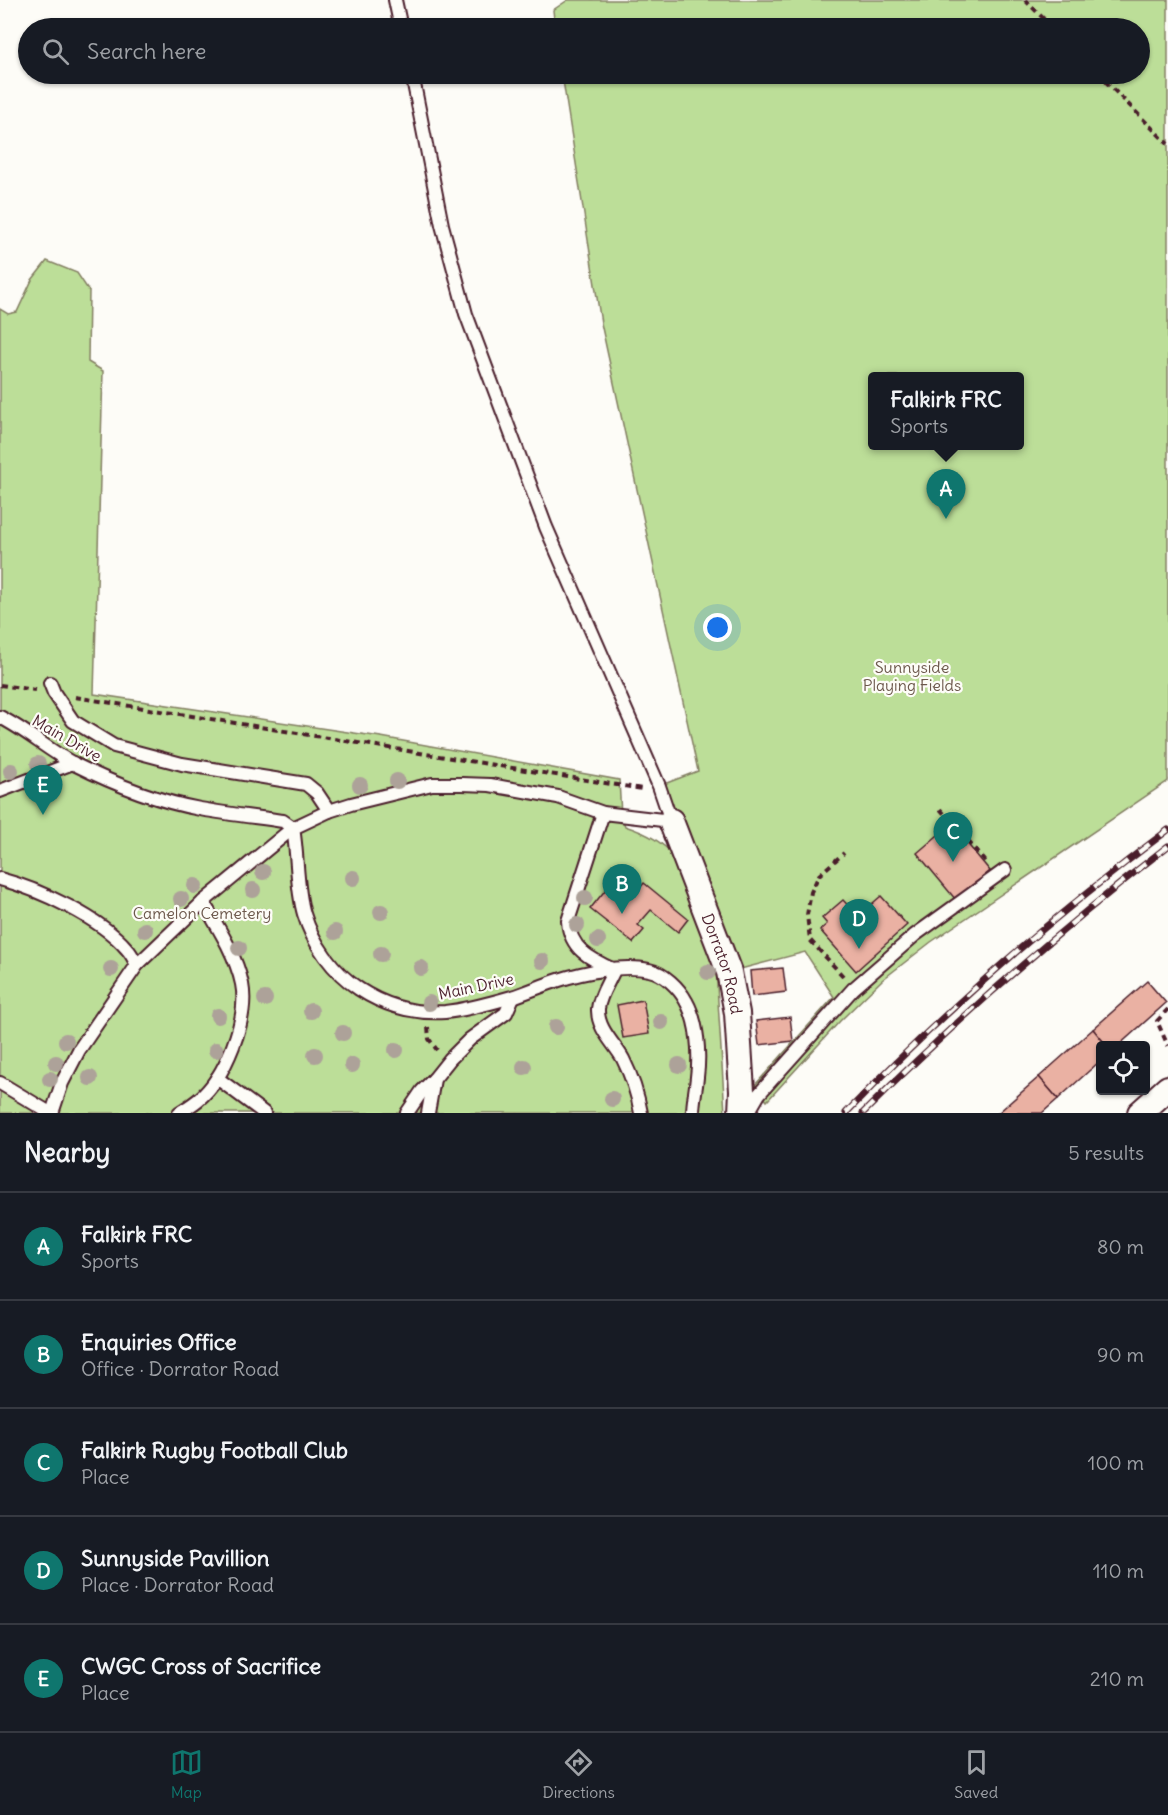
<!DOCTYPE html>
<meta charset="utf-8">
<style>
:root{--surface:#171b24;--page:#242831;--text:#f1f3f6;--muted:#9ea1a6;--line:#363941;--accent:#0f766e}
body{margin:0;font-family:Delius,sans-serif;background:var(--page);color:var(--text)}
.controls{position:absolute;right:18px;bottom:18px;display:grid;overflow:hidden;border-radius:6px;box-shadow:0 2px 4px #0004}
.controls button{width:54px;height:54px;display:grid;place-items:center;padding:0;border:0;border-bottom:2px solid var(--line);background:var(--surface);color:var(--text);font:30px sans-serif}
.you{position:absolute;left:718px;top:628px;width:21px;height:21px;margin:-15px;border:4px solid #fff;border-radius:50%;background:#1a73e8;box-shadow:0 0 0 9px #1a73e833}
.badge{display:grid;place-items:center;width:39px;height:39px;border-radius:50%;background:var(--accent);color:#fff;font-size:20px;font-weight:700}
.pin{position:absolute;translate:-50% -50px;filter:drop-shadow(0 2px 3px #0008)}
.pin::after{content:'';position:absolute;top:32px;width:21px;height:18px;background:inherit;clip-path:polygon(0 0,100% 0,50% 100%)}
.popup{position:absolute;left:868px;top:372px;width:156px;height:78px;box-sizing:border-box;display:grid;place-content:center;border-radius:6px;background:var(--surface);filter:drop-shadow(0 2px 4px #0005);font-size:20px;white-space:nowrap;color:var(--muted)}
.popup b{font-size:22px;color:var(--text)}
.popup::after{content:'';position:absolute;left:50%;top:100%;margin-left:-12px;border:12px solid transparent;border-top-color:var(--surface)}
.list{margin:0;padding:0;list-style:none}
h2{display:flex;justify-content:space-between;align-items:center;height:78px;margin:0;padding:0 24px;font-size:26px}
h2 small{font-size:20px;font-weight:400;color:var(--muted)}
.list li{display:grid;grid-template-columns:39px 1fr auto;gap:18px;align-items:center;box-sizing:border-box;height:108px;padding:0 24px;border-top:2px solid var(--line)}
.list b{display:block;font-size:22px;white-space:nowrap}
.list p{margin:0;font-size:20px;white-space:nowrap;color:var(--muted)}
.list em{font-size:20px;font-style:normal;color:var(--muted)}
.icon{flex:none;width:33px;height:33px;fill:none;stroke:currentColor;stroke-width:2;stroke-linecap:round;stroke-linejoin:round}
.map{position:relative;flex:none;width:1168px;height:1113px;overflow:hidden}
.search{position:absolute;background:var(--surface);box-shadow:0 2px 4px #0004;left:18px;right:18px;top:18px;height:66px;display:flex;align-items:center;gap:15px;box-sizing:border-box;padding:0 21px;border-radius:33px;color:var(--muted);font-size:22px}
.sheet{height:618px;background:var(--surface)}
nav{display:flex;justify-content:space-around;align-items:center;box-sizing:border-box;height:84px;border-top:2px solid var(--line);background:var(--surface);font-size:16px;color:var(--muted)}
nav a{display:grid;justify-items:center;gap:3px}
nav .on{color:var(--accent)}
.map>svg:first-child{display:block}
.green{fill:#bcde98;stroke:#837e62;stroke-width:1.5;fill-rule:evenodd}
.building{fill:#eab1a3;stroke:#4a1f2b;stroke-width:1.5}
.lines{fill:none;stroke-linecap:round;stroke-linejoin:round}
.service-casing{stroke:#4a1f2b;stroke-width:16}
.minor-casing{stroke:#4a1f2b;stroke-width:28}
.path{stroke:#4a1f2b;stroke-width:4;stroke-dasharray:6 4.5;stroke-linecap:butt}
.service{stroke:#fdfcf7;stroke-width:12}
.minor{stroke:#fdfcf7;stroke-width:24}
.rail-casing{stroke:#4a1f2b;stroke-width:7}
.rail{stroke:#fdfcf7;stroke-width:4.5;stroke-dasharray:14;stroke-linecap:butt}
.tree{fill:#ada299}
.labels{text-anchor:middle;stroke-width:4.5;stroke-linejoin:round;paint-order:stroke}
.park-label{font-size:16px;fill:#6c584c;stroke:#fdfcf7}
.street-label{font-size:16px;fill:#4a1f2b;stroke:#fdfcf7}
</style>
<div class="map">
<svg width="1168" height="1113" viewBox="0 0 1168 1113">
<rect width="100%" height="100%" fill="#fdfcf7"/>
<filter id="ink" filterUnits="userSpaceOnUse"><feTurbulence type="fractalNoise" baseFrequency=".0167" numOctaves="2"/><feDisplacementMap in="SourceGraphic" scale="12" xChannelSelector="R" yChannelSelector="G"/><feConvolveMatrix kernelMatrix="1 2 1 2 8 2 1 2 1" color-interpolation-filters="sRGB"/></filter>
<g filter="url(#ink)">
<g class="green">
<path d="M 568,0 L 1168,0 L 1168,781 L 931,942 L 882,980 L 840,1021 L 767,1101 L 755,1085 L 834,997 L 805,952 L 729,972 L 659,786 L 698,771 L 601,323 L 562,74 L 1140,74 L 1140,28 L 555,28 L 553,10 ZM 872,376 L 1020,376 L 1020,446 L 872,446 Z"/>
<path d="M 47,261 L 77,273 L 89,291 L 88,362 L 103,371 L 94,694 L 381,737 L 619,780 L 621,815 L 625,826 C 649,834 661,841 679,860 L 716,969 L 725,1113 L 0,1113 L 0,309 L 8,314 L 17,312 L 32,280 Z"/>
</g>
<g class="building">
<polygon points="951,824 990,871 956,900 917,853"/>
<polygon points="615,878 635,894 644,883 688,919 678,932 651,910 638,925 644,930 633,943 590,909"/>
<polygon points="881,896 907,925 856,971 820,930 827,924 822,918 843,900 858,916"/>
<polygon points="783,968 786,992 752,996 750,971"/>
<polygon points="1147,981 1166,1003 1118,1046 1107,1046 1093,1029"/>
<polygon points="643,1000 649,1034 623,1038 617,1005"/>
<polygon points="790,1017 793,1041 759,1045 756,1021"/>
<polygon points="1093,1029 1107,1046 1100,1046 1100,1061 1058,1099 1039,1077"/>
<polygon points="1039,1077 1058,1099 1042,1113 998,1113"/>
</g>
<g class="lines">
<g class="service-casing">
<g id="service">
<polyline points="395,0 401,28"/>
<polyline points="50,683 54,693 73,721 114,746 182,764 306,784 317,793 329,811"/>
<path d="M 0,717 C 26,730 48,750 74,764 C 114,784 156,801 200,809 C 228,814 255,817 283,821 L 293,828 C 298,856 296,887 304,914 C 313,944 333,972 359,989 C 385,1006 414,1014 445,1012 C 467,1010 491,1003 512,997 C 528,992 543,985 559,980 C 584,972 624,964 649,970 C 664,973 679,988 686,1001 C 698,1022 700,1054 697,1077 C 696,1089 693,1101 693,1113"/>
<polyline points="0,791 73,763"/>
<path d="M 603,813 L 568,921 C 570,949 590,959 614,970 C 609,982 599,996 598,1009 C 597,1029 615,1044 623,1059 C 631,1075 638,1096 641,1113"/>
<path d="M 0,879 C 38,889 101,918 127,949 C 131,953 134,959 137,965"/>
<polyline points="217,1078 264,1113"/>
<polyline points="0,1083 50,1113"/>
<polyline points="52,1113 62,1083 79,1050 137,965 203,902 293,828 329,811 351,804 432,784 462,784 490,785 558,797 603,813 671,821 659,786 546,527 466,314 442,225 412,74"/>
<path d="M 179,1113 C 185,1109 192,1105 198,1100 C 225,1078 249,1019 242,984 C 236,955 218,927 203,902"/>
<polyline points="407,1113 422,1091 434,1079"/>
<polyline points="428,1113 434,1079 450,1059 470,1039 506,1013 513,997"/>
<polyline points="748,1113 759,1094 853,989 915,935 1005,870"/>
</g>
</g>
<g class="minor-casing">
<g id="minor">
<path id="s1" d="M 671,821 L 729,972 L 737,1013 L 742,1091 L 741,1113"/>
<polyline points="1140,1113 1168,1088"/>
</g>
</g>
<g class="path">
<polyline points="1025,0 1053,28"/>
<polyline points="1098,74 1168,144"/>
<polyline points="0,685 35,690"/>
<polyline points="75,697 642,789"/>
<polyline points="940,809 987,863"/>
<polyline points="843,976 810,940 807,915 811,892 819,875 844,853"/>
<polyline points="1168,1009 1157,1021 1168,1046"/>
<polyline points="428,1027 429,1039 437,1050"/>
</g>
<use href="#service" class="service"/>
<use href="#minor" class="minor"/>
<g class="rail-casing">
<g id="rail">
<path d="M 846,1113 C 945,1010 1053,916 1168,830"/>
<path d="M 863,1113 C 959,1017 1061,929 1168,846"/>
</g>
</g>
<use href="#rail" class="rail"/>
</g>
<g class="tree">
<circle cx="38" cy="764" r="8"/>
<circle cx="11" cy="771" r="8"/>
<circle cx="397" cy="781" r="8"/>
<circle cx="360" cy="785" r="8"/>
<circle cx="263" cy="872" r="8"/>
<circle cx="353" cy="878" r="8"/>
<circle cx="195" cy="886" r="8"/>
<circle cx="253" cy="890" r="8"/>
<circle cx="585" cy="898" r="8"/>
<circle cx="181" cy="899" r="8"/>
<circle cx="381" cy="912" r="8"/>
<circle cx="577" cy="925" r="8"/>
<circle cx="145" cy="930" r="8"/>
<circle cx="335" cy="932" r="8"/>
<circle cx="598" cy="940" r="8"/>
<circle cx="239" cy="948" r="8"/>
<circle cx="381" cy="954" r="8"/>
<circle cx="542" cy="961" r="8"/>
<circle cx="421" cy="968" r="8"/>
<circle cx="111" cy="969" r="8"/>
<circle cx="708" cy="972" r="8"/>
<circle cx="265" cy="999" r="8"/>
<circle cx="429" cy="1003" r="8"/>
<circle cx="311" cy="1011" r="8"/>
<circle cx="218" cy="1016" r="8"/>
<circle cx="661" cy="1022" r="8"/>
<circle cx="556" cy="1027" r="8"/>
<circle cx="343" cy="1033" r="8"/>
<circle cx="66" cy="1041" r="8"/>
<circle cx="216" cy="1050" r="8"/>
<circle cx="396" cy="1050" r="8"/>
<circle cx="315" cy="1055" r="8"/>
<circle cx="56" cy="1063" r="8"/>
<circle cx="352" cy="1065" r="8"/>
<circle cx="679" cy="1065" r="8"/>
<circle cx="524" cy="1067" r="8"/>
<circle cx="90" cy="1078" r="8"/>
<circle cx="50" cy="1079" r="8"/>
<circle cx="612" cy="1099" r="8"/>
</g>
</g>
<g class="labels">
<g class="park-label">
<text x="912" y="673">Sunnyside<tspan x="912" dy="18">Playing Fields</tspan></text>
<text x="202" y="919">Camelon Cemetery</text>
</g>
<g class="street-label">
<text transform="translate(67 738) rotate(30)" y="6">Main Drive</text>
<text dy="6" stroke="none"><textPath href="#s1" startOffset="152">Dorrator Road</textPath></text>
<text transform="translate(476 986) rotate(-12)" y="6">Main Drive</text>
</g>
</g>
</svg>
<div class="controls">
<button><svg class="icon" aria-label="locate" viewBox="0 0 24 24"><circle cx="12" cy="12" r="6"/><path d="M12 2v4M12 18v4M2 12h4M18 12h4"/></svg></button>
</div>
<div class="you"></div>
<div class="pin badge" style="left:946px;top:519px">A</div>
<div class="popup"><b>Falkirk FRC</b>Sports</div>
<div class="pin badge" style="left:622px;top:914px">B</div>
<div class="pin badge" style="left:953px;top:862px">C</div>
<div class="pin badge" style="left:859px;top:949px">D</div>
<div class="pin badge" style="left:43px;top:815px">E</div>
<div class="search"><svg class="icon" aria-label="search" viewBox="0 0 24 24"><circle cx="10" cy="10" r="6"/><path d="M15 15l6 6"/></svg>Search here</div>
</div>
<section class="sheet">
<h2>Nearby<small>5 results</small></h2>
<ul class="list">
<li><span class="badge">A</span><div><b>Falkirk FRC</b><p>Sports</p></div><em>80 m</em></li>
<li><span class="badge">B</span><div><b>Enquiries Office</b><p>Office · Dorrator Road</p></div><em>90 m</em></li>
<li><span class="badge">C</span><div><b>Falkirk Rugby Football Club</b><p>Place</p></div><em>100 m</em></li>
<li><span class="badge">D</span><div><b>Sunnyside Pavillion</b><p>Place · Dorrator Road</p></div><em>110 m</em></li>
<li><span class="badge">E</span><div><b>CWGC Cross of Sacrifice</b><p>Place</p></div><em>210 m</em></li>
</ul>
</section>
<nav>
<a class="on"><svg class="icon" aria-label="map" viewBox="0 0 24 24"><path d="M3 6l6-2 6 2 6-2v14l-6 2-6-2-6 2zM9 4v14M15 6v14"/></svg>Map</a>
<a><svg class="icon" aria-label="directions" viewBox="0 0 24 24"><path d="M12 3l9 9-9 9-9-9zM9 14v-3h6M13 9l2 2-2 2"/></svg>Directions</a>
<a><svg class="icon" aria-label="saved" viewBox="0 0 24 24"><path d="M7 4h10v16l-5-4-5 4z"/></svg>Saved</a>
</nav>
